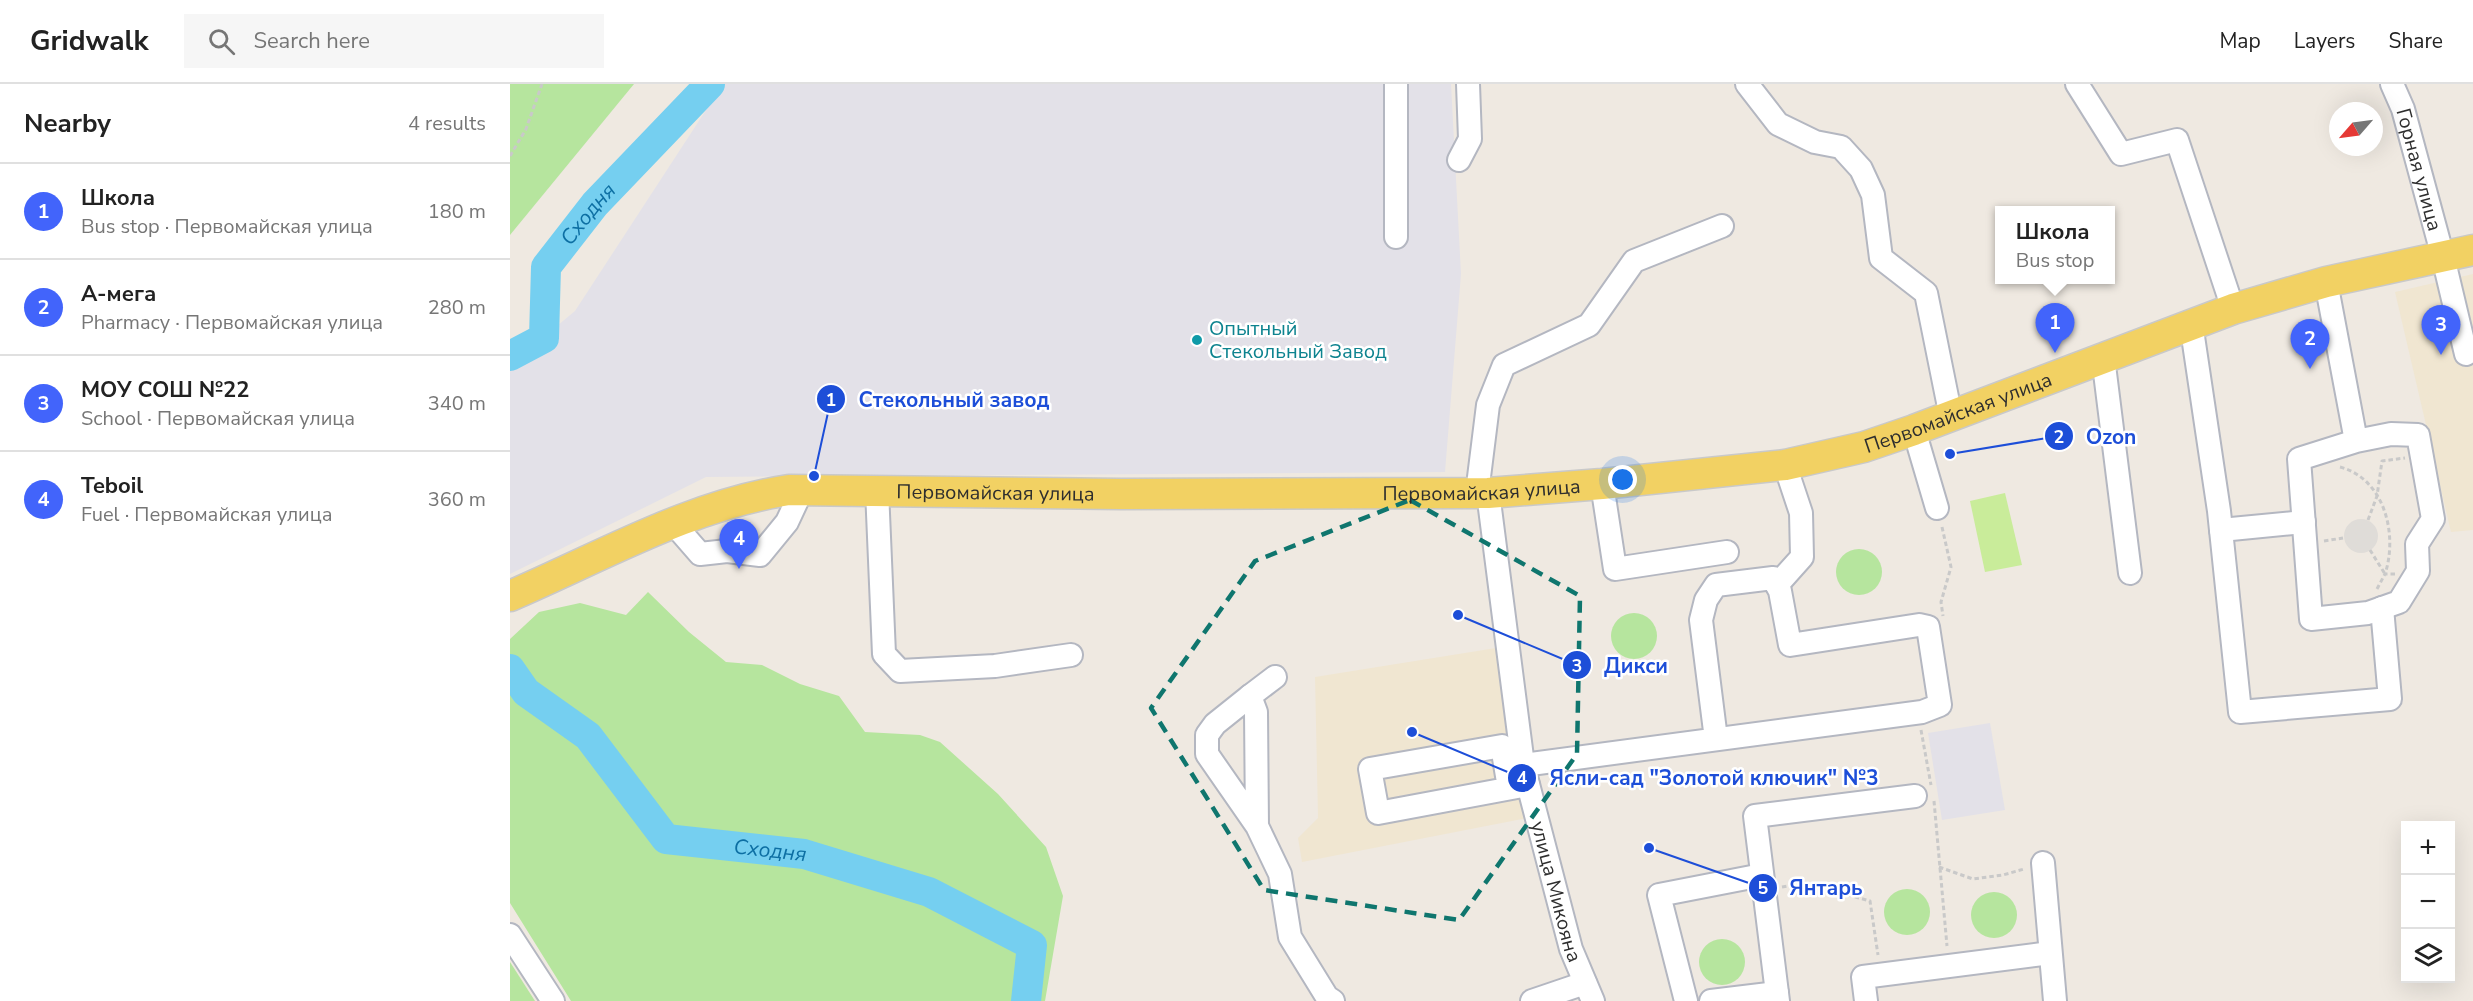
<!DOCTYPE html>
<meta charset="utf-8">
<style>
:root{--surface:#fff;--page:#f6f6f6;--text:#222;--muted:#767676;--line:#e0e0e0;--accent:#4264fb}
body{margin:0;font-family:"Nunito Sans",sans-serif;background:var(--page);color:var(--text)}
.controls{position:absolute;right:18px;bottom:18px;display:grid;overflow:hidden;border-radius:0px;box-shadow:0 6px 24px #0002}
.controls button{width:54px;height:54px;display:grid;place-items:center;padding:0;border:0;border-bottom:2px solid var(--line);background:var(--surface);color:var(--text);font:30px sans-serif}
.compass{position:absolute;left:1819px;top:18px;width:54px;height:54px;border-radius:50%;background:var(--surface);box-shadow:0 6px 24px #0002;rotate:242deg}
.you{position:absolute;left:1113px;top:396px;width:21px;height:21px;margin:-15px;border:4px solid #fff;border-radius:50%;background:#1a73e8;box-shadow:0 0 0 9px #1a73e833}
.badge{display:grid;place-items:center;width:39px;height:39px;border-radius:50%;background:var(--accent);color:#fff;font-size:20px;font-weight:700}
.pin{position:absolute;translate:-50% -50px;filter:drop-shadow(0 2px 3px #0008)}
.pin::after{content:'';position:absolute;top:32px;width:21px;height:18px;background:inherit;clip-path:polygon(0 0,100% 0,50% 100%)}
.popup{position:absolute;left:1485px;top:122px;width:120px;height:78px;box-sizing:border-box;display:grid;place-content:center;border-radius:0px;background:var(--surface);filter:drop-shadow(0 2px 4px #0005);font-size:20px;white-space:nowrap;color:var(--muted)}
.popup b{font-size:22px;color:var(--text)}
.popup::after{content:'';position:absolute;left:50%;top:100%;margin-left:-12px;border:12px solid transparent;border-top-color:var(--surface)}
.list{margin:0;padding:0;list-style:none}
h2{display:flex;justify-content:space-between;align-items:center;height:78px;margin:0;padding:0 24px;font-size:26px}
h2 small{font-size:20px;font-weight:400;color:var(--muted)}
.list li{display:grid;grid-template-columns:39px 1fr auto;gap:18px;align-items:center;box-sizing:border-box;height:96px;padding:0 24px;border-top:2px solid var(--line)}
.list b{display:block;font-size:22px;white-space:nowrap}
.list p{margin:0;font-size:20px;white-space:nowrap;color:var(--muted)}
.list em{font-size:20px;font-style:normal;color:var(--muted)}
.icon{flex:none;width:33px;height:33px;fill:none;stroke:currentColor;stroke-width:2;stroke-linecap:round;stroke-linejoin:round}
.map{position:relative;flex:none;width:1963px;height:917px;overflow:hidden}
header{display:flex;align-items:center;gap:36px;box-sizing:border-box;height:84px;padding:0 30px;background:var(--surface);border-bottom:2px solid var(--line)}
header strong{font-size:28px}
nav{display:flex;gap:33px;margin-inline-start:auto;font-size:21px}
.search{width:420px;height:54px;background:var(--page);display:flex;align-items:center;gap:15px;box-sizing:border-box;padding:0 21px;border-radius:0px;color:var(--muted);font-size:22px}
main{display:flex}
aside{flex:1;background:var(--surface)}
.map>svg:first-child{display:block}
.industrial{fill:#e3e1e8}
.education{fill:#f0e6d1}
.green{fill:#b6e59e}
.pitch{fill:#c9ec9a}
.plaza{fill:#dfdcd8}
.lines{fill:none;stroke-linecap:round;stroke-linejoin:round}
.river{stroke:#75cff0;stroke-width:30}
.minor-casing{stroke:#b4b7c1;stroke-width:26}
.major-casing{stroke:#c9c9c9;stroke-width:33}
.path{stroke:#c9c9c9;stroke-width:3;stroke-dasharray:4.5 3;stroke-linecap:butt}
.minor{stroke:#fff;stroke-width:22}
.major{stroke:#f2d163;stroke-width:30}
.marked{fill:none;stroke:#0f766e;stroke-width:4.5;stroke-dasharray:12 8;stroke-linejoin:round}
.culture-dot{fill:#0f9aa8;stroke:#fff;stroke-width:2}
.labels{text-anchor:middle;stroke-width:5;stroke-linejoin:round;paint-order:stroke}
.street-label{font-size:20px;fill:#2e2e2e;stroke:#fff}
.culture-label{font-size:20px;fill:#0d838f;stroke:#fff;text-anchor:start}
.water-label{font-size:21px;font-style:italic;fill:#0d6fa3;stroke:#fff}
.leader{fill:none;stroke:#1d4ed8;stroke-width:2}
.callout-dot{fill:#1d4ed8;stroke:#fff;stroke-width:2}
.mark-label{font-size:18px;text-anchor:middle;font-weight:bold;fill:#fff}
.callout-label{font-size:21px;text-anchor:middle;font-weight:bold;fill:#1d4ed8;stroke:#fff;stroke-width:5;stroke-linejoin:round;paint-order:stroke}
</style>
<header>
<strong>Gridwalk</strong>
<div class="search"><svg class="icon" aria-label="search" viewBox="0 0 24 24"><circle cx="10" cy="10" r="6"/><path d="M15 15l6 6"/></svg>Search here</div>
<nav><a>Map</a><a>Layers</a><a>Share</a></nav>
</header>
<main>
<aside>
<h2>Nearby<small>4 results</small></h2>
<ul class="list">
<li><span class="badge">1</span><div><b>Школа</b><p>Bus stop · Первомайская улица</p></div><em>180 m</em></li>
<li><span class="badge">2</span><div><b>А-мега</b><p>Pharmacy · Первомайская улица</p></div><em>280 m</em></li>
<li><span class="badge">3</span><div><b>МОУ СОШ №22</b><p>School · Первомайская улица</p></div><em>340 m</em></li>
<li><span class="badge">4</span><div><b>Teboil</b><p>Fuel · Первомайская улица</p></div><em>360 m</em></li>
</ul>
</aside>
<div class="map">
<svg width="1963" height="917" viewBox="0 0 1963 917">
<rect width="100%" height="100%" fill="#efe9e1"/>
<g class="industrial">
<polygon points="213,0 941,0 951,190 935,388 196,393 0,490 0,281 65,227"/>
<polygon points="1480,639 1495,726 1432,736 1418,649"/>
</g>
<g class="education">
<polygon points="1963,190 1963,446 1941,448 1885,208"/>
<polygon points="986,564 1008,702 1017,734 792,778 788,754 808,734 805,593"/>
</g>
<g class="green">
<polygon points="0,0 124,0 0,151"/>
<circle cx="1349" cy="488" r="23"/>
<polygon points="138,508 179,548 216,578 252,581 290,600 329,612 355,648 410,651 430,658 488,710 536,763 553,812 535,917 61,917 0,819 0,555 29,528 70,519 116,531"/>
<circle cx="1124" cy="552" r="23"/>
<circle cx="1397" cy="828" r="23"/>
<circle cx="1484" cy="831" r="23"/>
<circle cx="1212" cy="878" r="23"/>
<polygon points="0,878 25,917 0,917"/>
</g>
<polygon class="pitch" points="1495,409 1512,481 1475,488 1460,417"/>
<circle class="plaza" cx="1851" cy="452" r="17"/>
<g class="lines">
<g class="river">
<path id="s1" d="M 0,272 L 34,254 L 36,183 L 85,120 L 200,0"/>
<path id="s2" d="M 0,585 L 16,608 L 78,652 L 156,755 L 294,770 L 419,808 L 522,861 L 516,917"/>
</g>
<g class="minor-casing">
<g id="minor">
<polyline points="1237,0 1268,40 1305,58 1331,63 1351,85 1363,111 1371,174 1416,209 1441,333"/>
<polyline points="1567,0 1611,70 1667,56 1723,225"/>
<path id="s3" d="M 1882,0 L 1893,25 L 1933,173 L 1956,270"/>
<polyline points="949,76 960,55 958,0"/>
<polyline points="886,153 886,0"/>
<polyline points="1816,198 1846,357 1789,375 1801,535 1858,529 1889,518 1908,487 1907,460 1923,435 1908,351 1881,350 1846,357"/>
<polyline points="1681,239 1709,427 1730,628 1880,615 1872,524"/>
<polyline points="1593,273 1620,489"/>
<polyline points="1404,346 1427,424"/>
<polyline points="1092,400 1105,485 1217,468"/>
<polyline points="367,406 374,570 390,587 485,582 561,571"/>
<polyline points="967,409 978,321 994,281 1079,241 1124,177 1212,142"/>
<path id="s4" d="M 978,409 L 1013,681 L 1061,865 L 1083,917"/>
<polyline points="163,439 190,470 217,467 250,471 277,438 292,406"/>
<polyline points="1711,446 1794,438"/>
<polyline points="1267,501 1292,473 1291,429 1275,381"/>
<polyline points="740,612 765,593"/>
<polyline points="1013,681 1412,628 1430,621 1418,543 1409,541 1280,561 1270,507 1263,494 1206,501 1196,516 1191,536 1206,655"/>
<polyline points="999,704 992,662 860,685 868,729 1018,701"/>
<polyline points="747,742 746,628 740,612 705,640 697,651 697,670 747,742 770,790 780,853 817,913 823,917"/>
<polyline points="1533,779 1545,917"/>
<polyline points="0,851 43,917"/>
<polyline points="1022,917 1075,899"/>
<polyline points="1176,917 1149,811 1252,791"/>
<polyline points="1201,917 1267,909"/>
<polyline points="1268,917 1245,732 1405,712"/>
<polyline points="1356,917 1353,893 1540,869"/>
</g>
</g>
<g class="major-casing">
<g id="major">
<path id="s5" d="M 0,512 C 91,473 180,421 279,406 L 611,410 L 978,409 L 1092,400 L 1275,381 L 1354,363 L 1404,346 L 1723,225 L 1816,198 L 1963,166"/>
</g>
</g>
<g class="path">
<polyline points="0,72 16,45 32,0"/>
<path d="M 1830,383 C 1875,395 1888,451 1875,490"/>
<polyline points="1858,436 1867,412 1872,377 1895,374"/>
<polyline points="1432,443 1441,483 1431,518 1433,532"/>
<polyline points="1814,457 1833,454"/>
<polyline points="1860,466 1875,490"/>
<polyline points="1867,505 1875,490 1885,490"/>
<polyline points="1411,646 1421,701"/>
<polyline points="1424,717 1437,862"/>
<polyline points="1429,783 1463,795 1493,791 1514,785"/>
<polyline points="1272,803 1296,799 1360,817 1368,871"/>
</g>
<use href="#minor" class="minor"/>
<use href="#major" class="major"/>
</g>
<path class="marked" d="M 900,416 L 1070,512 L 1067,670 L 949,836 L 754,806 L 641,624 L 745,477 Z"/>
<circle class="culture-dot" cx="687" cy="256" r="6"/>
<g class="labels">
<g class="street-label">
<text dy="7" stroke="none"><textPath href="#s3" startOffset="90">Горная улица</textPath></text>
<text dy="7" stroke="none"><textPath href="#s5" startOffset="1478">Первомайская улица</textPath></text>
<text dy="7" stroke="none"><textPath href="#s5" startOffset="992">Первомайская улица</textPath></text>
<text dy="7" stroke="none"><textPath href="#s5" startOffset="506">Первомайская улица</textPath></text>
<text dy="7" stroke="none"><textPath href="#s4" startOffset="405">улица Микояна</textPath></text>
</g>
<g class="culture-label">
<text x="699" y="251">Опытный<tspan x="699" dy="23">Стекольный Завод</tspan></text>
</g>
<g class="water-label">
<text dy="7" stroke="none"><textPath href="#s1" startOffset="177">Сходня</textPath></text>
<text dy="7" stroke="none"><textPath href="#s2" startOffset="338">Сходня</textPath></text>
</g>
</g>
<path class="leader" d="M304 392L321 315M1440 370L1549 352M948 531L1067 581M902 648L1012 694M1139 764L1253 804"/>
<g class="callout-dot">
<circle cx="304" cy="392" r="6"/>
<circle cx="1440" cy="370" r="6"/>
<circle cx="948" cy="531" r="6"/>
<circle cx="902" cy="648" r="6"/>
<circle cx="1139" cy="764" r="6"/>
<circle cx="321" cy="315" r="15"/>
<circle cx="1549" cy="352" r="15"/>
<circle cx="1067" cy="581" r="15"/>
<circle cx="1012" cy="694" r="15"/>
<circle cx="1253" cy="804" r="15"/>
</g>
<g class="mark-label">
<text x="321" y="322">1</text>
<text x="1549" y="359">2</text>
<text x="1067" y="588">3</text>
<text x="1012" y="700">4</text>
<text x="1253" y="810">5</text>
</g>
<g class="callout-label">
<text x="444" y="323">Стекольный завод</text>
<text x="1601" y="360">Ozon</text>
<text x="1126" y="589">Дикси</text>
<text x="1204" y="701">Ясли-сад "Золотой ключик" №3</text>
<text x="1316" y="811">Янтарь</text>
</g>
</svg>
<div class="controls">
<button>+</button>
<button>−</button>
<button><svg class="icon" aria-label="layers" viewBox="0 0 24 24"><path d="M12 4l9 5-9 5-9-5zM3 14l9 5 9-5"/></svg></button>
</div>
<svg class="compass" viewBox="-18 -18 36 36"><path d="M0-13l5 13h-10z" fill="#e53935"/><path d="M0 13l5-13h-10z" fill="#767676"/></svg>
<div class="you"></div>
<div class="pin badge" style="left:1545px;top:269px">1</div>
<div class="popup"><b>Школа</b>Bus stop</div>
<div class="pin badge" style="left:1800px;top:285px">2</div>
<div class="pin badge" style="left:1931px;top:271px">3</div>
<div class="pin badge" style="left:229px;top:485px">4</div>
</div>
</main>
